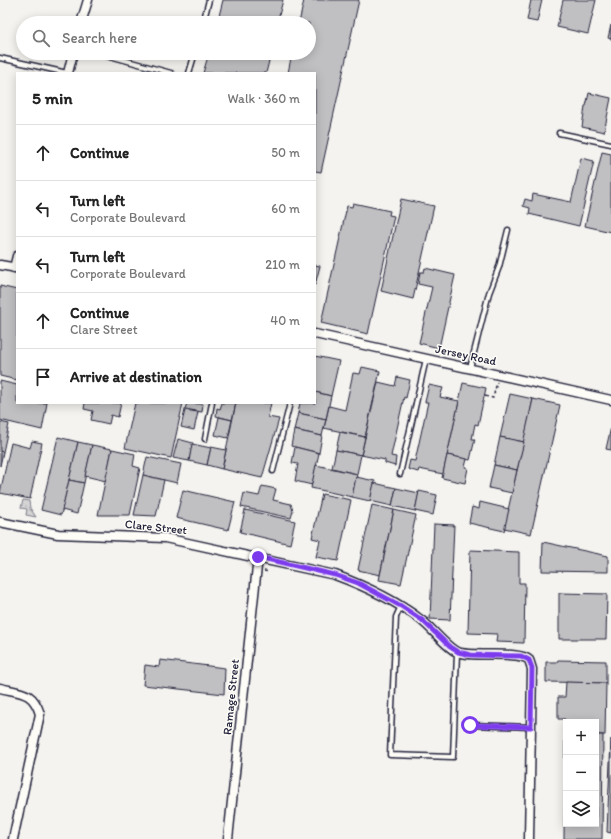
<!DOCTYPE html>
<meta charset="utf-8">
<style>
:root{--surface:#fff;--page:#f6f6f6;--text:#222;--muted:#767676;--line:#e0e0e0}
body{margin:0;font-family:Itim,sans-serif;background:var(--page);color:var(--text)}
.controls{position:absolute;right:12px;bottom:12px;display:grid;overflow:hidden;border-radius:0px;box-shadow:0 2px 10px #0003}
.controls button{width:36px;height:36px;display:grid;place-items:center;padding:0;border:0;border-bottom:1px solid var(--line);background:var(--surface);color:var(--text);font:20px sans-serif}
.stop{position:absolute;width:12px;height:12px;margin:-9px;border:3px solid #7c3aed;border-radius:50%;background:#fff}
.stop.end{background:#7c3aed;border-color:#fff;box-shadow:0 1px 4px #0008}
.list{margin:0;padding:0;list-style:none}
h2{display:flex;justify-content:space-between;align-items:center;height:52px;margin:0;padding:0 16px;font-size:17px}
h2 small{font-size:13px;font-weight:400;color:var(--muted)}
.list li{display:grid;grid-template-columns:26px 1fr auto;gap:12px;align-items:center;box-sizing:border-box;height:56px;padding:0 16px;border-top:1px solid var(--line)}
.list b{display:block;font-size:15px;white-space:nowrap}
.list p{margin:0;font-size:13px;white-space:nowrap;color:var(--muted)}
.list em{font-size:13px;font-style:normal;color:var(--muted)}
.icon{flex:none;width:22px;height:22px;fill:none;stroke:currentColor;stroke-width:2;stroke-linecap:round;stroke-linejoin:round}
.map{position:relative;flex:none;width:611px;height:839px;overflow:hidden}
.search{position:absolute;background:var(--surface);box-shadow:0 2px 10px #0003;left:16px;top:16px;width:300px;height:44px;display:flex;align-items:center;gap:10px;box-sizing:border-box;padding:0 14px;border-radius:22px;color:var(--muted);font-size:15px}
.panel{position:absolute;background:var(--surface);box-shadow:0 2px 10px #0003;left:16px;top:72px;width:300px;height:332px;border-radius:0px}
.map>svg:first-child{display:block}
.grass{fill:url(#grass-dots);stroke:#7c7b88}
.building{fill:#c0bfc2;stroke:#22223b}
.lines{fill:none;stroke-linecap:round;stroke-linejoin:round}
.lane-casing{stroke:#22223b;stroke-width:7}
.street-casing{stroke:#22223b;stroke-width:11}
.path{stroke:#22223b;stroke-width:1.5;stroke-dasharray:3 3;stroke-linecap:butt}
.lane{stroke:#fdfcf7;stroke-width:4}
.street{stroke:#fdfcf7;stroke-width:8}
.route{stroke:#7c3aed;stroke-width:5}
.labels{text-anchor:middle;stroke-width:3;stroke-linejoin:round;paint-order:stroke}
.street-label{font-size:12px;fill:#22223b;stroke:#fdfcf7}
</style>
<div class="map">
<svg width="611" height="839" viewBox="0 0 611 839">
<defs>
<pattern id="grass-dots" width="8" height="8" patternUnits="userSpaceOnUse"><rect width="8" height="8" fill="#d5d4d5"/><path d="M2 2h.1M6 6h.1" fill="none" stroke="#b7b6b8" stroke-width="1.8" stroke-linecap="round"/></pattern>
</defs>
<rect width="100%" height="100%" fill="#f4f3ef"/>
<filter id="ink" filterUnits="userSpaceOnUse"><feTurbulence type="fractalNoise" baseFrequency=".025" numOctaves="2"/><feDisplacementMap in="SourceGraphic" scale="8" xChannelSelector="R" yChannelSelector="G"/><feConvolveMatrix kernelMatrix="1 2 1 2 8 2 1 2 1" color-interpolation-filters="sRGB"/></filter>
<g filter="url(#ink)">
<polygon class="grass" points="23,500 29,501 30,508 36,517 26,515 27,509 21,508"/>
<g class="building">
<polygon points="223,0 283,0 277,23 229,23 218,20"/>
<polygon points="304,0 359,0 321,172 315,171 315,73 288,73 292,53 309,53 309,23 299,23"/>
<polygon points="531,0 542,0 537,22 527,20"/>
<polygon points="563,0 596,0 588,34 557,27"/>
<polygon points="611,25 611,39 608,38"/>
<polygon points="209,53 271,53 266,73 203,73"/>
<polygon points="589,93 611,98 604,132 582,127 585,106 586,106"/>
<polygon points="602,152 611,154 611,232 585,226"/>
<polygon points="581,158 594,161 579,226 529,214 530,208 523,206 525,199 532,201 533,194 571,202"/>
<polygon points="401,199 434,206 413,299 381,291"/>
<polygon points="353,203 390,211 389,215 394,216 368,334 321,323 347,206 352,207"/>
<polygon points="315,265 320,266 315,285"/>
<polygon points="425,268 455,275 439,348 419,343 432,287 418,284 420,272 424,272"/>
<polygon points="0,286 17,290 17,380 0,376"/>
<polygon points="315,356 339,361 331,396 315,392"/>
<polygon points="362,367 380,371 365,437 324,428 329,406 345,410 353,373 360,374"/>
<polygon points="397,377 410,380 406,398 404,397 391,456 396,457 395,466 385,463 385,460 361,455 378,382 395,386"/>
<polygon points="0,381 17,385 17,403 47,403 42,430 0,420"/>
<polygon points="463,383 486,388 478,425 475,424 472,439 475,439 470,460 447,455"/>
<polygon points="429,385 443,388 440,397 459,401 443,474 419,469 418,472 408,469 410,460 415,461 428,402 425,402"/>
<polygon points="315,392 331,396 326,419 298,413 300,403 315,403"/>
<polygon points="510,394 533,399 524,442 500,437"/>
<polygon points="533,399 560,405 531,534 504,528"/>
<polygon points="85,403 121,403 118,417 111,415 109,424 91,420 93,411 84,409"/>
<polygon points="135,403 183,403 171,458 125,448"/>
<polygon points="187,403 203,404 202,412 185,409"/>
<polygon points="222,403 236,403 232,420 216,416 217,408 220,409"/>
<polygon points="236,403 271,403 268,417 279,419 262,478 222,469"/>
<polygon points="185,410 198,412 194,430 181,427"/>
<polygon points="298,413 326,419 322,436 294,430"/>
<polygon points="219,417 232,420 228,438 215,435"/>
<polygon points="0,422 9,424 3,452 0,451"/>
<polygon points="611,427 611,450 606,449"/>
<polygon points="294,430 322,436 319,453 291,446"/>
<polygon points="340,432 365,437 361,455 336,450"/>
<polygon points="58,437 78,442 61,515 41,510"/>
<polygon points="500,437 524,442 517,470 494,465"/>
<polygon points="178,439 193,443 189,461 173,458"/>
<polygon points="32,441 42,443 30,499 0,493 11,443 30,448"/>
<polygon points="78,442 92,445 84,483 69,480"/>
<polygon points="192,444 211,448 207,465 189,461"/>
<polygon points="92,445 112,449 106,481 85,476"/>
<polygon points="211,447 226,450 222,469 207,465"/>
<polygon points="295,447 319,453 312,485 295,481 298,464 292,463"/>
<polygon points="112,449 135,454 133,466 140,468 130,515 98,515"/>
<polygon points="336,450 361,455 357,474 332,468"/>
<polygon points="0,451 3,452 0,466"/>
<polygon points="447,455 467,459 465,467 468,468 465,483 442,478"/>
<polygon points="147,457 181,464 177,483 143,475"/>
<polygon points="316,465 357,474 352,497 311,488"/>
<polygon points="494,465 517,470 512,493 489,488"/>
<polygon points="143,475 164,480 156,516 134,515"/>
<polygon points="356,477 375,481 370,501 352,497"/>
<polygon points="69,480 84,483 77,514 62,510"/>
<polygon points="374,483 396,488 392,506 370,501"/>
<polygon points="262,486 276,489 273,500 291,504 293,511 291,518 241,507 244,493 259,496"/>
<polygon points="396,488 419,493 415,511 392,506"/>
<polygon points="183,490 235,502 228,530 176,518"/>
<polygon points="419,491 437,495 433,515 415,511"/>
<polygon points="322,494 351,500 338,561 316,557 320,540 312,538"/>
<polygon points="480,502 509,509 504,531 469,523 472,507 479,509"/>
<polygon points="372,505 394,510 380,575 358,570"/>
<polygon points="245,510 295,521 290,544 240,532"/>
<polygon points="394,510 416,515 401,584 379,580"/>
<polygon points="434,524 454,525 450,620 430,619"/>
<polygon points="543,542 608,556 608,572 542,571"/>
<polygon points="470,550 519,552 519,583 525,583 524,643 496,642 497,634 468,633"/>
<polygon points="559,593 607,594 606,639 559,639"/>
<polygon points="160,660 225,668 224,694 143,685 145,665 159,667"/>
<polygon points="558,660 606,661 606,683 546,682 546,662 557,662"/>
<polygon points="566,682 606,683 605,735 596,735 596,722 566,722 566,734 565,734 565,719 558,719 558,697 565,697"/>
<polygon points="565,734 566,734 566,824 596,824 596,735 603,735 602,839 564,839"/>
<polygon points="611,739 611,833 607,832"/>
</g>
<g class="lines">
<g class="lane-casing">
<g id="lane">
<polyline points="203,23 209,0"/>
<polyline points="99,53 171,73"/>
<polyline points="0,58 67,73"/>
<polyline points="189,73 195,53"/>
<polyline points="559,133 611,144"/>
<polyline points="470,368 489,293 499,267 508,230"/>
<polyline points="205,439 212,403"/>
<polyline points="273,471 290,403"/>
<polyline points="400,474 426,359"/>
<polyline points="401,606 396,617 390,755 453,757 457,653"/>
<polyline points="470,725 531,727"/>
</g>
</g>
<g class="street-casing">
<g id="street">
<polyline points="81,23 88,0"/>
<polyline points="68,73 73,53"/>
<polyline points="0,265 17,268"/>
<polyline points="14,268 17,256"/>
<polyline points="315,334 611,400"/>
<path d="M 0,522 L 58,534 L 165,538 L 335,575 C 365,586 395,600 421,620 C 432,628 446,647 457,652 C 473,658 520,650 529,660 C 530,662 531,666 532,669 L 529,839"/>
<path d="M 0,688 C 21,693 33,691 40,714 L 13,839"/>
<polyline points="228,839 258,557"/>
</g>
</g>
<g class="path">
<polyline points="485,396 493,398 497,382"/>
<polyline points="264,571 269,572"/>
</g>
<use href="#lane" class="lane"/>
<use href="#street" class="street"/>
</g>
</g>
<g class="lines" filter="url(#ink)">
<polyline class="route" points="258,557 335,575 358,583 401,606 422,620 450,647 458,652 471,655 521,656 529,660 532,668 531,727 470,725"/>
</g>
<g class="labels">
<g class="street-label">
<text transform="translate(466 355) rotate(12)" y="4">Jersey Road</text>
<text transform="translate(156 527) rotate(6)" y="4">Clare Street</text>
<text transform="translate(231 697) rotate(-84)" y="4">Ramage Street</text>
</g>
</g>
</svg>
<div class="controls">
<button>+</button>
<button>−</button>
<button><svg class="icon" aria-label="layers" viewBox="0 0 24 24"><path d="M12 4l9 5-9 5-9-5zM3 14l9 5 9-5"/></svg></button>
</div>
<div class="stop" style="left:470px;top:725px"></div>
<div class="stop end" style="left:258px;top:557px"></div>
<div class="search"><svg class="icon" aria-label="search" viewBox="0 0 24 24"><circle cx="10" cy="10" r="6"/><path d="M15 15l6 6"/></svg>Search here</div>
<section class="panel">
<h2>5 min<small>Walk · 360 m</small></h2>
<ul class="list">
<li><svg class="icon" aria-label="ahead" viewBox="0 0 24 24"><path d="M12 20V5M6 11l6-6 6 6"/></svg><div><b>Continue</b></div><em>50 m</em></li>
<li><svg class="icon" aria-label="left" viewBox="0 0 24 24"><path d="M17 20v-9H6M10 6l-5 5 5 5"/></svg><div><b>Turn left</b><p>Corporate Boulevard</p></div><em>60 m</em></li>
<li><svg class="icon" aria-label="left" viewBox="0 0 24 24"><path d="M17 20v-9H6M10 6l-5 5 5 5"/></svg><div><b>Turn left</b><p>Corporate Boulevard</p></div><em>210 m</em></li>
<li><svg class="icon" aria-label="ahead" viewBox="0 0 24 24"><path d="M12 20V5M6 11l6-6 6 6"/></svg><div><b>Continue</b><p>Clare Street</p></div><em>40 m</em></li>
<li><svg class="icon" aria-label="arrive" viewBox="0 0 24 24"><path d="M6 21V4h12l-3 4 3 4H6"/></svg><div><b>Arrive at destination</b></div></li>
</ul>
</section>
</div>
